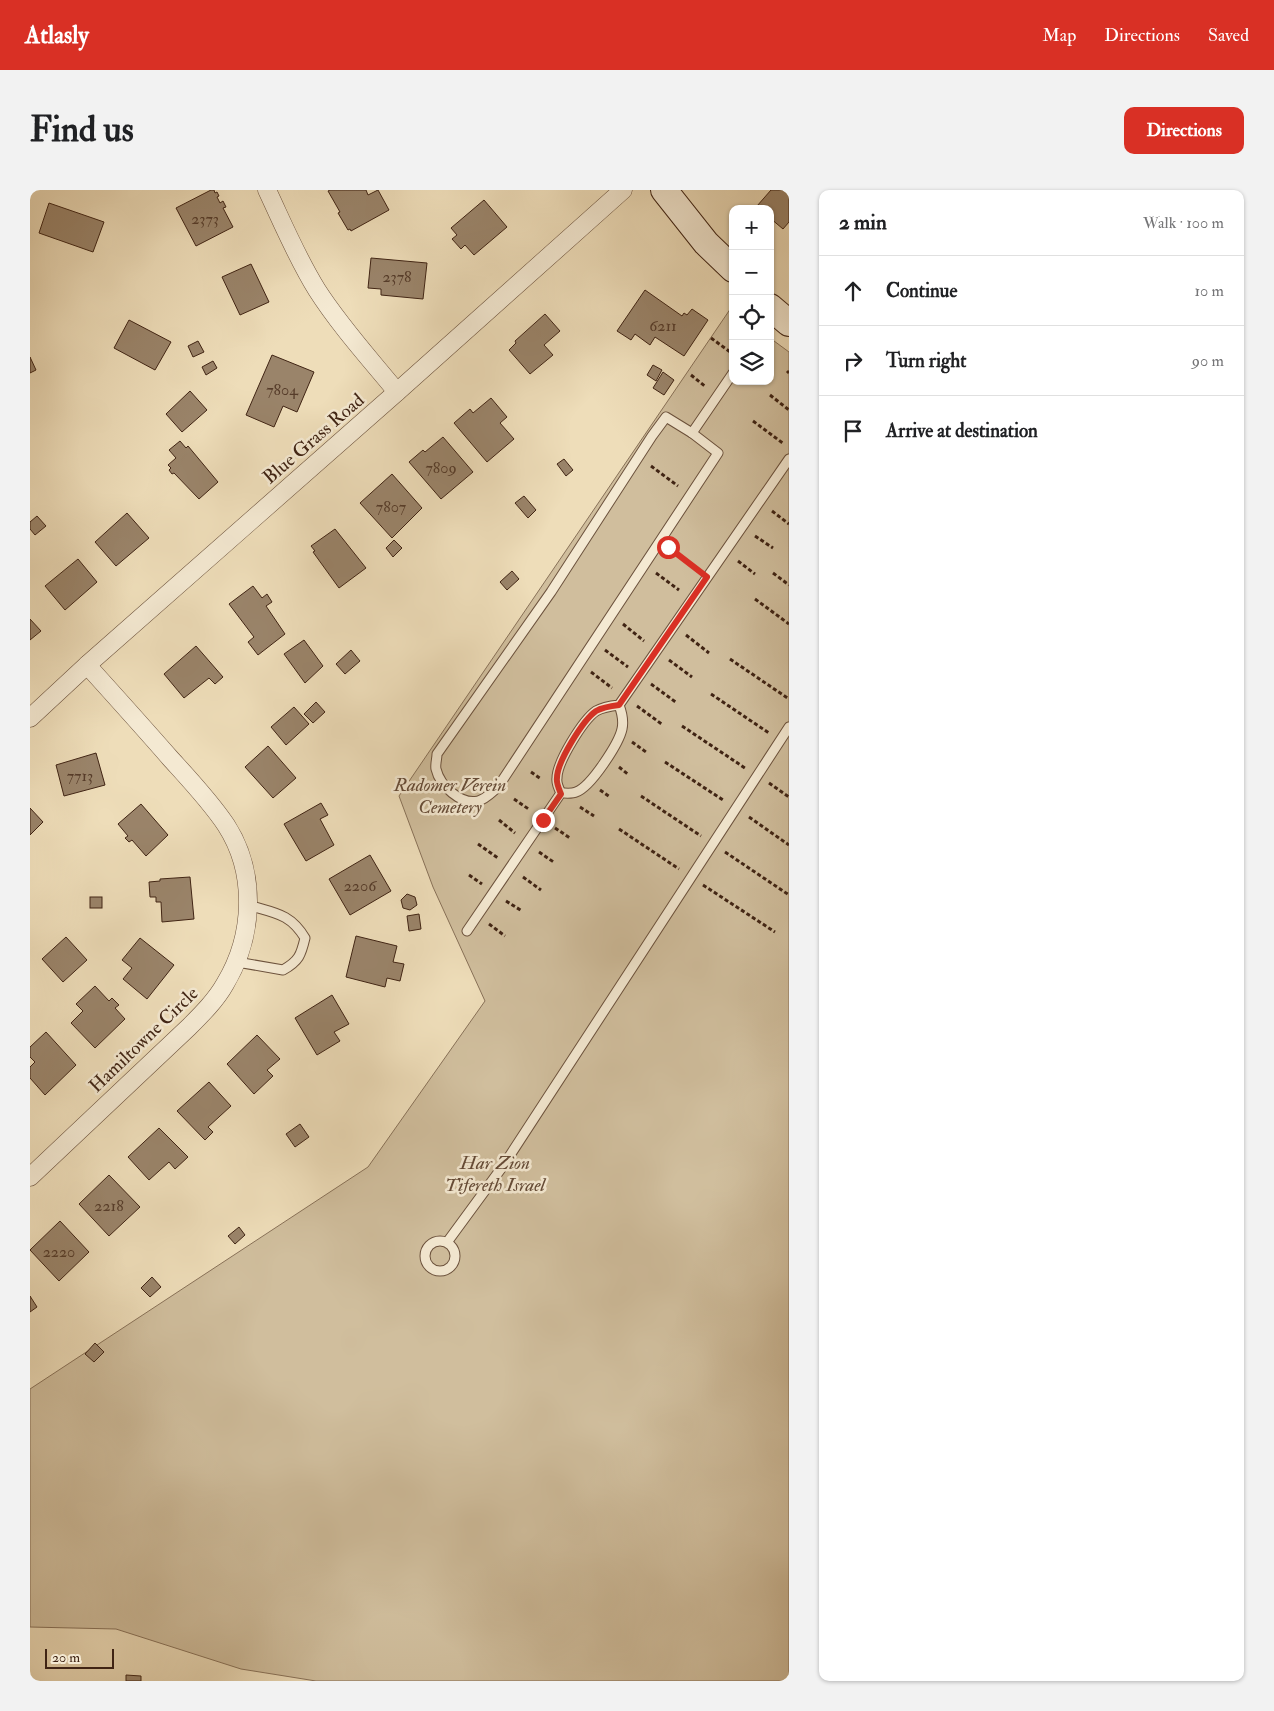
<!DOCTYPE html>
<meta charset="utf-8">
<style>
:root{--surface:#fff;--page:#f2f2f2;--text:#202124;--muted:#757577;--line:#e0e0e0;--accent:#d93025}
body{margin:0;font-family:"IM FELL Double Pica",serif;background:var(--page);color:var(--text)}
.controls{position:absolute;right:15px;top:15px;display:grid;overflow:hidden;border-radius:10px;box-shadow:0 1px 4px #0004}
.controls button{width:45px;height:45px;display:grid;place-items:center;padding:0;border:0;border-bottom:1px solid var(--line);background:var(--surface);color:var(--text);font:25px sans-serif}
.scale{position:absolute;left:15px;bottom:12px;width:69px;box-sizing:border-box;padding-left:5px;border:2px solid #402414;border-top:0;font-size:14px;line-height:18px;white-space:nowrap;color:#402414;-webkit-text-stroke:4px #f4e9d2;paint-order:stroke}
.stop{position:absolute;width:15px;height:15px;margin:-11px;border:4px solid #d93025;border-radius:50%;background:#fff}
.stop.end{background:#d93025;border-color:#fff;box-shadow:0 1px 5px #0008}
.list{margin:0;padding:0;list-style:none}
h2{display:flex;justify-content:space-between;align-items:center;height:65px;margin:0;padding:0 20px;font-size:21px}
h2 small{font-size:16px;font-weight:400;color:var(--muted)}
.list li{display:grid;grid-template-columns:32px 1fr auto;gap:15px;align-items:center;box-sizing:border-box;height:70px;padding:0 20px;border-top:1px solid var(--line)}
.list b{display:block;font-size:19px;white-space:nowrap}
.list em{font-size:16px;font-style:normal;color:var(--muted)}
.icon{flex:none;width:28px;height:28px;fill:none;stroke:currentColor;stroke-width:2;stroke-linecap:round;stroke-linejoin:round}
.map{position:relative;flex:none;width:759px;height:1491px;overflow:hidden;border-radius:10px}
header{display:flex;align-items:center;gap:30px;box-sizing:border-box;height:70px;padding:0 25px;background:var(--accent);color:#fff}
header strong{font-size:24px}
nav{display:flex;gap:28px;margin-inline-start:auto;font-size:18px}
.intro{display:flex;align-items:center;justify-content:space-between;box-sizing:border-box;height:120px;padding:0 30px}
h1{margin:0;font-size:35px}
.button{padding:12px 22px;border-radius:10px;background:var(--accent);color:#fff;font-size:18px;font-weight:700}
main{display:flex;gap:30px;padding:0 30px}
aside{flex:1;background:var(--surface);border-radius:10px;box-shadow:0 1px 4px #0004}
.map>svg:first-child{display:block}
.green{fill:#d0be9d;stroke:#887158}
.building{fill:#9a846a;stroke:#402414}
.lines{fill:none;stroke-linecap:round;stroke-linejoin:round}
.lane-casing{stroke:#6c523d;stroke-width:11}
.street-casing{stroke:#6c523d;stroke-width:19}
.secondary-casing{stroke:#402414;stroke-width:28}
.path{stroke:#402414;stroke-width:3;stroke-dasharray:4 2.5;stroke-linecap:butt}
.lane{stroke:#f4e9d2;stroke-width:9}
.street{stroke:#f4e9d2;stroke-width:18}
.secondary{stroke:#f4e9d2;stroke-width:26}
.route{stroke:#d93025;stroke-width:6}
.labels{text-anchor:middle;stroke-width:5;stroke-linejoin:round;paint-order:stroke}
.number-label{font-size:16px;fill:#563c2a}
.street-label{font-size:19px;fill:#402414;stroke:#f4e9d2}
.park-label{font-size:19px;font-style:italic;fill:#644a36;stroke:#f4e9d2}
</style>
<header>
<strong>Atlasly</strong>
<nav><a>Map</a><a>Directions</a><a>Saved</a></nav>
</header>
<div class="intro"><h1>Find us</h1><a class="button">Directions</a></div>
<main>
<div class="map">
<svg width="759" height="1491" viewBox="0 0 759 1491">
<rect width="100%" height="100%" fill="#eeddb9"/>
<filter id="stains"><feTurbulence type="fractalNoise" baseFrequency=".004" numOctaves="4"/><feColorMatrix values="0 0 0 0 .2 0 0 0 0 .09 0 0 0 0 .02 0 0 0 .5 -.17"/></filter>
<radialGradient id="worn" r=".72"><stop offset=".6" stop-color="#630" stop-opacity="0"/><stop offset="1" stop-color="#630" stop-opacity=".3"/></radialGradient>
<polygon class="green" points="703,115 703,191 740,191 740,148 759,162 759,1491 286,1491 211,1479 86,1439 0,1437 0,1199 338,977 455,811 403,697 369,606"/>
<g class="building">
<polygon points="181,0 184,0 185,3 187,2 189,6 187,7 190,13 193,11 196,17 193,18 203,37 166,56 146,18"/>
<polygon points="300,0 336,0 338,5 348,0 359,20 321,41 320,39 318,40 308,23 310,22 298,1"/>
<polygon points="741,0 759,0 759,32 753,39 740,28 740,19 730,19 727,16"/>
<polygon points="454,10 477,37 444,65 435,55 431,59 422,49 427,45 421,38"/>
<polygon points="19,13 74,32 63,62 9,43"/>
<polygon points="341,68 397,73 393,109 351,105 351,99 338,98"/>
<polygon points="221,74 239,112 210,125 192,87"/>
<polygon points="615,100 652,126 654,123 657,125 662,119 678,130 654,166 625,147 620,155 605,144 601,150 587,141"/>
<polygon points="515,124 530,141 514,155 523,165 500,184 479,160 486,153 485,151"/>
<polygon points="99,130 141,152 125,180 84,158"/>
<polygon points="168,151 174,162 163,167 158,156"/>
<polygon points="242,165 284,182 267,222 253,216 244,237 216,225"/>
<polygon points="0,167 6,180 0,183"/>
<polygon points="183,171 187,178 176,185 172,177"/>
<polygon points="623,175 632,180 626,191 617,185"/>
<polygon points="633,182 644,190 634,205 623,198"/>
<polygon points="160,201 177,220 152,242 136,224"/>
<polygon points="461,208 477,227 470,233 484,249 457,272 424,233 440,219 443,223"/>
<polygon points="413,247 443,282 411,309 379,272 393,260 395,262"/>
<polygon points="150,251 156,258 158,256 188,292 169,309 144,283 142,284 139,280 141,278 138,275 146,268 139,260"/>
<polygon points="534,269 543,280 536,286 527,274"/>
<polygon points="362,284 392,318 362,348 330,313"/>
<polygon points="494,306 506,320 498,328 485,313"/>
<polygon points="97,323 119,348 86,376 65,352"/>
<polygon points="7,326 16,336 5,345 0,339 0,332"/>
<polygon points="305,339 336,378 309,398 283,362 285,361 281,356"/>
<polygon points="364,350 372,358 363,367 356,358"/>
<polygon points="48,369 67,392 35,420 15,396"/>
<polygon points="482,381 489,389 477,400 470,392"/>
<polygon points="223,396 232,408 237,404 242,412 236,416 255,444 228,465 218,452 224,447 199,414"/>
<polygon points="0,429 11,441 0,450"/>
<polygon points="274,450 293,476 275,493 254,464"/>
<polygon points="166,456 193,487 185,494 179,488 154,508 134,484"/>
<polygon points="321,460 330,471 315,484 306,474"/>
<polygon points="286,512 295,522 283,533 274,524"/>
<polygon points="264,517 279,534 256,555 241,537"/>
<polygon points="238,556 266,588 243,608 215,577"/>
<polygon points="66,563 75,595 34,606 26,575"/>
<polygon points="291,613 298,625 290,629 304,655 276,671 254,634"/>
<polygon points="111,614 138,645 116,666 102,650 99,652 95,648 98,646 88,634"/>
<polygon points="0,618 13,632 0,645"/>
<polygon points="340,665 361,701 320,725 299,689"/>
<polygon points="160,687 164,729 132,732 131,712 126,712 126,707 120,707 119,692 130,691 130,689"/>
<polygon points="377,704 385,707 387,715 380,720 373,718 371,710"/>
<rect x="60" y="707" width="12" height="11"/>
<polygon points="389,724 391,739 379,741 377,726"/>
<polygon points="326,746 367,756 363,772 374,774 370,791 357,788 355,797 316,787"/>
<polygon points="36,747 57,770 33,792 12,769"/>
<polygon points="110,748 144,775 117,809 93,789 102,778 92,770"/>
<polygon points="65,796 79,811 82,808 89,815 85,818 95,829 65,858 41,833 53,821 46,814"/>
<polygon points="302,805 319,834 304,842 310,851 287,865 265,828"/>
<polygon points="16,842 46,875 15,905 0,888 0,877 5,872 0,867 0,857"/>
<polygon points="227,845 250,869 237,880 243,886 224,904 197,874"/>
<polygon points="179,892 201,916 178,937 183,942 175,950 147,921"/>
<polygon points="270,934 279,947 265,957 256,944"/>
<polygon points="129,938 158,967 145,979 139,972 119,990 98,967"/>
<polygon points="79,985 110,1017 79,1046 49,1014"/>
<polygon points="30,1031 59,1062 29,1091 0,1060"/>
<polygon points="209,1037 215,1045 205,1054 198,1046"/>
<polygon points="122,1087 131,1097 120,1107 111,1098"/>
<polygon points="0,1106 7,1117 0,1122"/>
<polygon points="65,1153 74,1162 64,1172 55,1164"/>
<polygon points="96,1485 111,1486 111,1491 96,1491"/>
</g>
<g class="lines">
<g class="lane-casing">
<g id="lane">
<path d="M 636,227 L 662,243 L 688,263 L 468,597 C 462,602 456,609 448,611 C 431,615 410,596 406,579 C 405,575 407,569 407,564 L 521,402 L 622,246 Z"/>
<polyline points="662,243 703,183"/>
<path d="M 531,603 C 529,599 526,593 527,588 C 527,572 553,530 566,521 C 573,517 580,516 589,515 L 759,269"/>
<path d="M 437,741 L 531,603 C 535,603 542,604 546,602 C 561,597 589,553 592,539 C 594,530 592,523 589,515"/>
<path d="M 207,772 L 253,780 C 269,771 271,765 275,748 C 260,723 244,723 218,715"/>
<circle cx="410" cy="1066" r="15"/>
<polyline points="418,1051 473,976 759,537"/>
</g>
</g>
<g class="street-casing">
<g id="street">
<path d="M 237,0 C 253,34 267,68 287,100 C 310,136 340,169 367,202"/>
<polyline points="0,528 57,475 367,202 593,0"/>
<path d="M 0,987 L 159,837 C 172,824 186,810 195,794 C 224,746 227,683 196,635 C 180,611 160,590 140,568 C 113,537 85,506 57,475"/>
</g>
</g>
<g class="secondary-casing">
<g id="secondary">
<polyline points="634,0 676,53 703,79"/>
<polyline points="740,117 759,133"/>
</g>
</g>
<g class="path">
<polyline points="681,148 703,164"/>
<polyline points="757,181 759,183"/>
<polyline points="661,185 676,197"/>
<polyline points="740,205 759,220"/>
<polyline points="723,231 754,254"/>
<polyline points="621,276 648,296"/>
<polyline points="742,321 759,334"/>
<polyline points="725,346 743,358"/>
<polyline points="642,360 665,377"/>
<polyline points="708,371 725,384"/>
<polyline points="626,383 649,400"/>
<polyline points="743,383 759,395"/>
<polyline points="725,409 759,434"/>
<polyline points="593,434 614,451"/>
<polyline points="656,445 679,463"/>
<polyline points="575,460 598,477"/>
<polyline points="700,469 759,509"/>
<polyline points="639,470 662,487"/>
<polyline points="561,482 582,498"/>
<polyline points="621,494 647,513"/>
<polyline points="681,504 739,543"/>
<polyline points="607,516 633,535"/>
<polyline points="652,536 715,578"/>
<polyline points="602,552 616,562"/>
<polyline points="635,572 693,610"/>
<polyline points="589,577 599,585"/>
<polyline points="501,582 511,589"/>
<polyline points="739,593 759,607"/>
<polyline points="570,600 580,607"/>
<polyline points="611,606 671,646"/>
<polyline points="484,609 500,620"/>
<polyline points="550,617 564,626"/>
<polyline points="719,627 759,655"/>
<polyline points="469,630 485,643"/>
<polyline points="525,638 540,648"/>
<polyline points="589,639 649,679"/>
<polyline points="448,654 468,668"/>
<polyline points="509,662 525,673"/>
<polyline points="695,662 759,705"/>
<polyline points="439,685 452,694"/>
<polyline points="493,687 511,700"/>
<polyline points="673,695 745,742"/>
<polyline points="476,711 492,721"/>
<polyline points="459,734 475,746"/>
</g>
<use href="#lane" class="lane"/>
<use href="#street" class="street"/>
<use href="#secondary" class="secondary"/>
</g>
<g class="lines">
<path class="route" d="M 513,630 L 531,604 C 529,599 526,593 527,588 C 527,572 553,530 566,521 C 573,517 581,516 589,515 L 677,387 L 638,357"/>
</g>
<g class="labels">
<g class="number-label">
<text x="175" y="34">2373</text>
<text x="367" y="92">2378</text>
<text x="633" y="141">6211</text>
<text x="252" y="205">7804</text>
<text x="411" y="283">7809</text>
<text x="361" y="322">7807</text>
<text x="50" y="591">7713</text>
<text x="330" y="701">2206</text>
<text x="79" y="1021">2218</text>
<text x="29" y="1067">2220</text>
</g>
<g class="street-label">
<text transform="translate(283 248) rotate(-41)" y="7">Blue Grass Road</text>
<text transform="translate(113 849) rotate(-44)" y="7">Hamiltowne Circle</text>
</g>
<g class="park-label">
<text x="420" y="601">Radomer Verein<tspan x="420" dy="22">Cemetery</tspan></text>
<text x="465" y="979">Har Zion<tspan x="465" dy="22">Tifereth Israel</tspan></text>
</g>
</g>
<rect width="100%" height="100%" filter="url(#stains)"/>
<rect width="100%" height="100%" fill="url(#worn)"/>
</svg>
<div class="controls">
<button>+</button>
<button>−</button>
<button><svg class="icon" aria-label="locate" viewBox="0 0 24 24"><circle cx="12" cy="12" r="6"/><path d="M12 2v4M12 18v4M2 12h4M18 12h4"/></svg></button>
<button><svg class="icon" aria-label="layers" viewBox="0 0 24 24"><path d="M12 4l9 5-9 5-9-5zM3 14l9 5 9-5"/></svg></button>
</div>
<div class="scale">20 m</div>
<div class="stop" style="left:638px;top:357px"></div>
<div class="stop end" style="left:513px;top:630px"></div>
</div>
<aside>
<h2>2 min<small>Walk · 100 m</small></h2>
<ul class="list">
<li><svg class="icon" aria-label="ahead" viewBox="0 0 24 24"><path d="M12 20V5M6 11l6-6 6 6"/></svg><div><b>Continue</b></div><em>10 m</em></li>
<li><svg class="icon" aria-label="right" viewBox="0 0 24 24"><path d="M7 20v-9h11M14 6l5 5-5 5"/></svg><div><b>Turn right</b></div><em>90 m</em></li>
<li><svg class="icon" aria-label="arrive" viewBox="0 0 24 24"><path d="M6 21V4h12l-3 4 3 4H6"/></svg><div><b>Arrive at destination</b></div></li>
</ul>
</aside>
</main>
